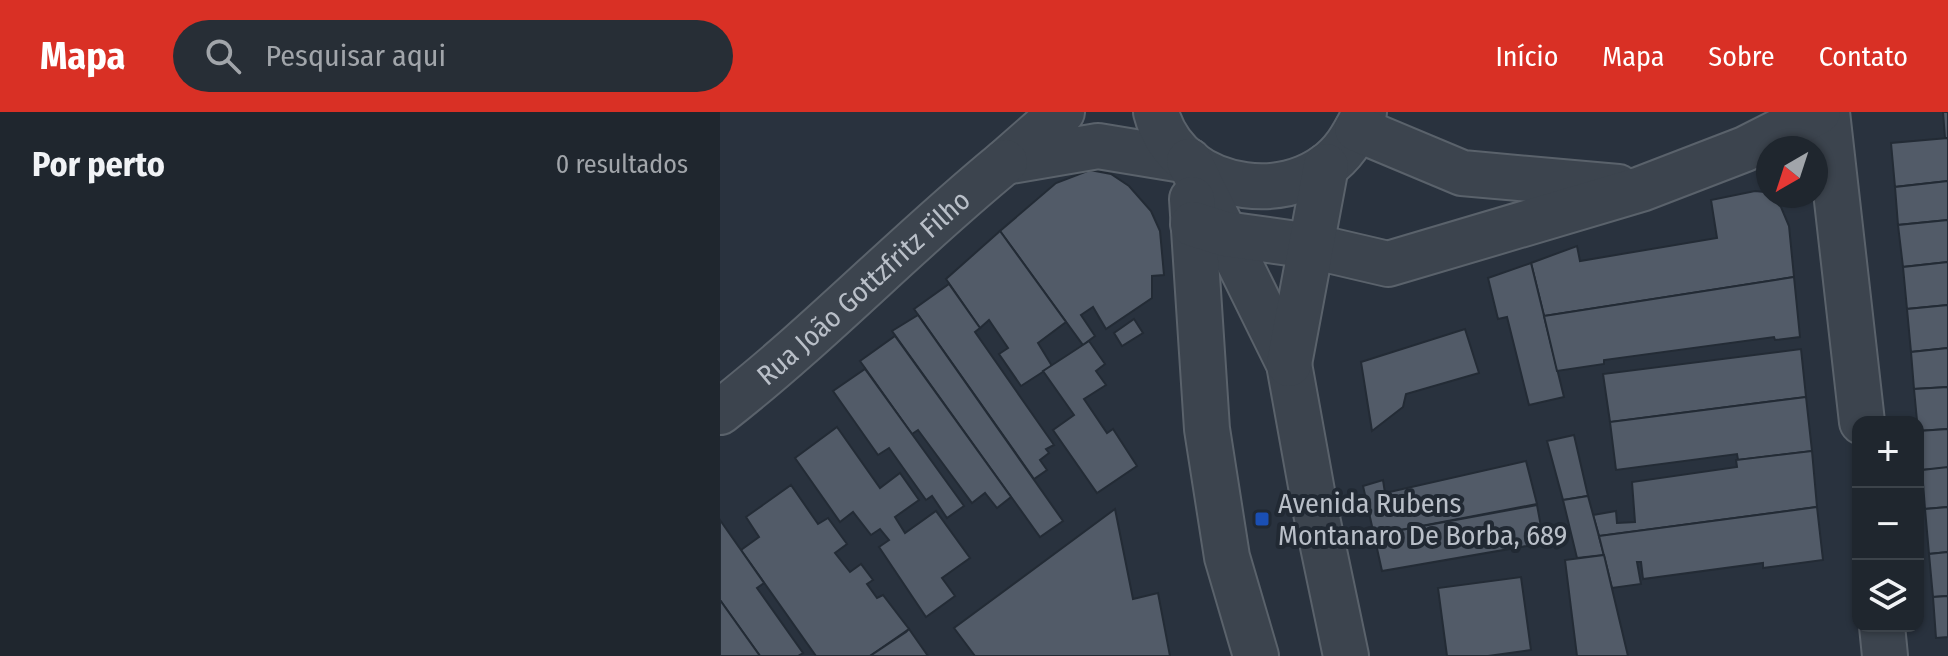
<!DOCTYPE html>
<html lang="pt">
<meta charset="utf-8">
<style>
:root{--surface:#1f262e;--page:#272e36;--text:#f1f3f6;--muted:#a1a5aa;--line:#3c434a;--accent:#d93025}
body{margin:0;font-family:"Fira Sans Condensed",sans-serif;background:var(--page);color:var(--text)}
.controls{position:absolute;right:24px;bottom:24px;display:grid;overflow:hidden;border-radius:16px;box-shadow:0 2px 6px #0004}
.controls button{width:72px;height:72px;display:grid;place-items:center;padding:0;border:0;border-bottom:2px solid var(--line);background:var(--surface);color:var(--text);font:40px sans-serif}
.compass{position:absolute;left:1036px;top:24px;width:72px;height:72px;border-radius:50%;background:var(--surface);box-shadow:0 2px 6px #0004;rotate:219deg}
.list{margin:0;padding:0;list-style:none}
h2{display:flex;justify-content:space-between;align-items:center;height:104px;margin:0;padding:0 32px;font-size:34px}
h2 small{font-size:26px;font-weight:400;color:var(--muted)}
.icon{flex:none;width:44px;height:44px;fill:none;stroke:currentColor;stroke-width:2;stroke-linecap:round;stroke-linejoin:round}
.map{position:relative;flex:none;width:1228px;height:544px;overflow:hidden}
header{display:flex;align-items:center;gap:48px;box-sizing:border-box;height:112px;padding:0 40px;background:var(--accent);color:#fff}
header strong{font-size:38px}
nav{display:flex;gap:44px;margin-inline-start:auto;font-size:28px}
.search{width:560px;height:72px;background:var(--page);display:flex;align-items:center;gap:20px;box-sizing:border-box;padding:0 28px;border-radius:44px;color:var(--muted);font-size:30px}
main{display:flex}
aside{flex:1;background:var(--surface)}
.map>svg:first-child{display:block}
.building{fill:#525b68;stroke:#232b35;stroke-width:2}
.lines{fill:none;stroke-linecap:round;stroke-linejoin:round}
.minor-casing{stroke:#5a626b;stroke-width:48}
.minor{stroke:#3c444e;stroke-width:44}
.transit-dot{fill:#1a4fb4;stroke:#212933;stroke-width:3}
.labels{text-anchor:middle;stroke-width:8;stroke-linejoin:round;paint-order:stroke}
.street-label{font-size:28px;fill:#b9bfc8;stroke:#212933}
.poi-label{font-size:28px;fill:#b9bfc8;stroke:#212933;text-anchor:start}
</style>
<header>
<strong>Mapa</strong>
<div class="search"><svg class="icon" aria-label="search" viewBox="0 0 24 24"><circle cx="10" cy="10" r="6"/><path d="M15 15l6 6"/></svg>Pesquisar aqui</div>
<nav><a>Início</a><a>Mapa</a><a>Sobre</a><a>Contato</a></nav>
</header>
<main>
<aside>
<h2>Por perto<small>0 resultados</small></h2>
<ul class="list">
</ul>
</aside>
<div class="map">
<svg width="1228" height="544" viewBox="0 0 1228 544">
<rect width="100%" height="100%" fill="#29323e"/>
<g class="building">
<polygon points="1223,0 1228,0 1228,26 1225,26"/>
<polygon points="1228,26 1228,69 1175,75 1171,31"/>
<polygon points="370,58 391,62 409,74 431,99 440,119 444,163 432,164 432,186 386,217 373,195 361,203 375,224 363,233 280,119 336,71"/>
<polygon points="1228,69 1228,108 1178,113 1175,75"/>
<polygon points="1035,79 1045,80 1061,95 1069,114 1074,165 824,204 811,151 857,134 860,149 997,126 991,88"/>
<polygon points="1228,108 1228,150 1183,155 1178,113"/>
<polygon points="280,119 346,210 318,231 332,254 301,274 279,242 288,236 269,208 260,216 226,167"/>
<polygon points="1228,150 1228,193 1187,197 1183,155"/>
<polygon points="811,151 844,285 809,293 787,205 778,207 768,166"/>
<polygon points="1074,165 1080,225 1055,228 1054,225 884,248 884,252 837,259 824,204"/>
<polygon points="229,172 260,216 255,220 334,333 326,337 329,341 320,348 327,358 314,367 194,197"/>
<polygon points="1228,193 1228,236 1191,240 1187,197"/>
<polygon points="198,203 343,409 320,425 172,219"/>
<polygon points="414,207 423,221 402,234 394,221"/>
<polygon points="745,217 759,261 686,282 683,295 652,319 641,250"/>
<polygon points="175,224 291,385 277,396 265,381 252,391 198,318 192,322 140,249"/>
<polygon points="369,229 385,252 376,259 386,273 364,287 387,321 393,317 417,354 377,381 333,318 354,303 323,259"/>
<polygon points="1228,236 1228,275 1194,277 1191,240"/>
<polygon points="1081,237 1086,285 890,310 883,262"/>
<polygon points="145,257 244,394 227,406 212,384 206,388 169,336 158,343 113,279"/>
<polygon points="1228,275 1228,317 1198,319 1194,277"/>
<polygon points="1086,285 1092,339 1018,348 1017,342 896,358 890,310"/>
<polygon points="117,315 160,376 180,361 199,388 175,405 185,421 216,399 250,446 222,466 235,484 206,505 159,435 169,428 160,417 151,423 133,400 120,410 75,346"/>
<polygon points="1228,317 1228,356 1202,358 1198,319"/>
<polygon points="854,323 868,384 843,388 827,329"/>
<polygon points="1092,339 1097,395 879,424 873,403 896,399 897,411 915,410 912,370 1017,355 1016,348"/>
<polygon points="806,349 817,392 654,423 643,374 663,368 665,381"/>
<polygon points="1228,355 1228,395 1205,397 1202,358"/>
<polygon points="71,373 98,412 108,406 127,432 115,441 130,460 141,452 153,468 147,472 157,486 163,483 189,517 150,544 96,544 21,438 39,425 26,405"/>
<polygon points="868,384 884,443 857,446 843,388"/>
<polygon points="817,393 824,431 662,459 654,423"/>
<polygon points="1097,395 1103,448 1043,456 1043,451 923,467 921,450 917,450 921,472 892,476 879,424"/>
<polygon points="1228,395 1228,440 1209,442 1205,397"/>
<polygon points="395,397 413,487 438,481 450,544 255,544 234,516"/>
<polygon points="0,408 44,471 37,476 83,541 78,544 40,544 0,488"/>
<polygon points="1228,440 1228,484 1213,485 1209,442"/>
<polygon points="884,443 908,544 857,544 845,448"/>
<polygon points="801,465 811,538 768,544 727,544 718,476"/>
<polygon points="1228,484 1228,525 1216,526 1213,485"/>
<polygon points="0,488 40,544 0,544"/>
<polygon points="189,517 208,544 150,544 186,520"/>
</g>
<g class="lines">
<g class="minor-casing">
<g id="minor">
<polyline points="342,0 285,50 378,34 469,49"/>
<path d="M 436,0 C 458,85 586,101 631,27 C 636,18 642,10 644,0"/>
<polyline points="1107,0 1142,310"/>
<polyline points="637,17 742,61 898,75"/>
<polyline points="469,49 569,252 595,396 626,544"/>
<polyline points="472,87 487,317 507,445 536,544"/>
<polyline points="473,112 505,122 591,134 668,152 921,77 1025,37 1098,0"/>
<polyline points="569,252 606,54"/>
<path id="s1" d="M 0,300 C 100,222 187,130 285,50"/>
<polyline points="1162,514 1165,544"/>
</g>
</g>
<use href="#minor" class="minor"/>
</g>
<rect class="transit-dot" x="534" y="399" width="16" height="16" rx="4"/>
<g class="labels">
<g class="street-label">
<text dy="10" stroke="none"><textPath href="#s1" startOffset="190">Rua João Gottzfritz Filho</textPath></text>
</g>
<g class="poi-label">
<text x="558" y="401">Avenida Rubens<tspan x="558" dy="32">Montanaro De Borba, 689</tspan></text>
</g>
</g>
</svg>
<div class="controls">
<button>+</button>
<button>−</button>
<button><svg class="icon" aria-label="layers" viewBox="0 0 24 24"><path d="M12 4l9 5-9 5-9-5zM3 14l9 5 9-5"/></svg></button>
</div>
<svg class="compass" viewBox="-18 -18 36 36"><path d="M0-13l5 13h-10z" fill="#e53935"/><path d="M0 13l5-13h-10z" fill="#a1a5aa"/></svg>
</div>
</main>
